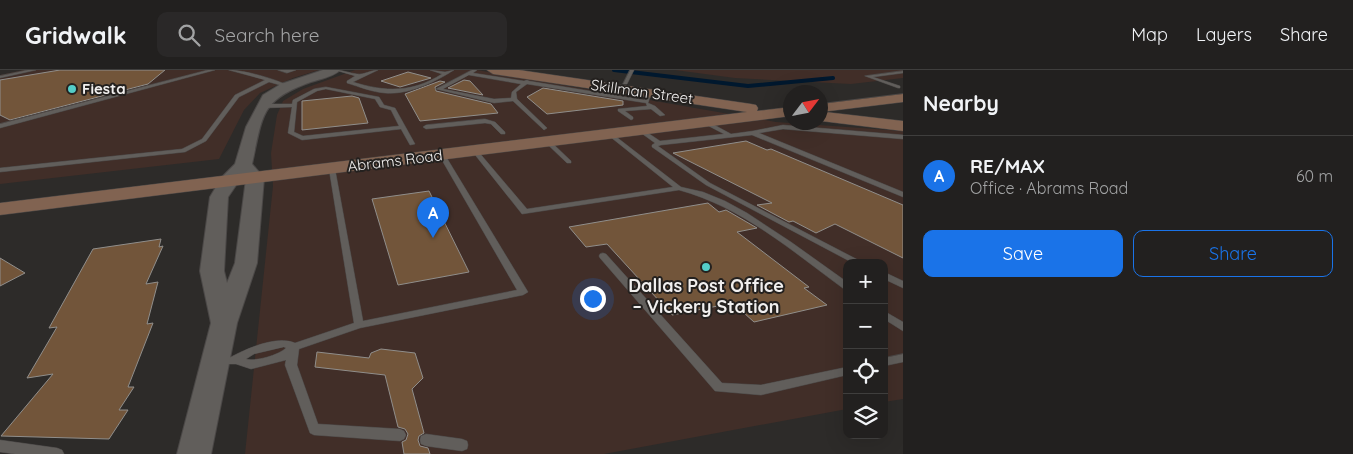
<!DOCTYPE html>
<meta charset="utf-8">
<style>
:root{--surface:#22201f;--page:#2a2828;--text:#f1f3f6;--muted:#a2a3a4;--line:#3f3e3d;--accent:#1a73e8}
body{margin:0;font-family:Quicksand,sans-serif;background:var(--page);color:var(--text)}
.controls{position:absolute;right:15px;bottom:15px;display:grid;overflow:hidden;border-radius:10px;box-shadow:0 5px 20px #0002}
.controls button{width:45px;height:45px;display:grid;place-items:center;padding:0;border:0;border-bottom:1px solid var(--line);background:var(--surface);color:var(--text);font:25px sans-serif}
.compass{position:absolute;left:783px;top:15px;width:45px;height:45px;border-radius:50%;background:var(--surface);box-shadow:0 5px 20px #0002;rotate:58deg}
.you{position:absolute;left:592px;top:228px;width:18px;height:18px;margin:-12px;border:4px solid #fff;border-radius:50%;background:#1a73e8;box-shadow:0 0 0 8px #1a73e833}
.badge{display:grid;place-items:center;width:32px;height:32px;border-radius:50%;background:var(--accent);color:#fff;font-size:16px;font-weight:700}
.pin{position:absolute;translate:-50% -41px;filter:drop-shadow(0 1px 2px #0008)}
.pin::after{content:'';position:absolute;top:26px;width:18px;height:15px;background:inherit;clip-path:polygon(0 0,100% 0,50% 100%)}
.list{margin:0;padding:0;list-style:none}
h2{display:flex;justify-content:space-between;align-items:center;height:65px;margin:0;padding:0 20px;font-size:21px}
h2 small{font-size:16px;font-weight:400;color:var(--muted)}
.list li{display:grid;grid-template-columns:32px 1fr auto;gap:15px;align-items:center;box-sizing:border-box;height:80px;padding:0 20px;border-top:1px solid var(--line)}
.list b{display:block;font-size:19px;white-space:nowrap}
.list p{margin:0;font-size:16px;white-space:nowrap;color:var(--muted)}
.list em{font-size:16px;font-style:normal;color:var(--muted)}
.actions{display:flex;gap:10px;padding:15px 20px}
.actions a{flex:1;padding:11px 0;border:1px solid var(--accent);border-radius:10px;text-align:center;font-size:18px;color:var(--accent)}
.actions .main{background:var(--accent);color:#fff}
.icon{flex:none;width:28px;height:28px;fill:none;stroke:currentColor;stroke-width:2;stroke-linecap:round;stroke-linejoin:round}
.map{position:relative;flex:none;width:903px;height:384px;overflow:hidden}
header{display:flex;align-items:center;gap:30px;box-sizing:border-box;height:70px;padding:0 25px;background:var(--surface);border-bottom:1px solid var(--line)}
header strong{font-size:24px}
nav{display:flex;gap:28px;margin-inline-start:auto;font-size:18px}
.search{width:350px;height:45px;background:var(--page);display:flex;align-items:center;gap:12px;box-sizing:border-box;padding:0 18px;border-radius:10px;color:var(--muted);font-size:19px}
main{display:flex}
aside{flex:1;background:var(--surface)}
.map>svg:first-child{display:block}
.commercial{fill:#412e28}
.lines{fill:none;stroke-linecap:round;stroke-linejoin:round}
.stream{stroke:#00182e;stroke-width:4}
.building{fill:#72553a;stroke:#908e8b}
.service-casing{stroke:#4b4847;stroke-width:1}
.tertiary-casing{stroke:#4b4847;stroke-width:2}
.secondary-casing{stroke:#4b4847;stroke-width:1}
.service{fill:#615e5b;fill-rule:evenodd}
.tertiary{fill:#615e5b;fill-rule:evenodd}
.secondary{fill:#816351;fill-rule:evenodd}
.poi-dot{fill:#54cdc8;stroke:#24211f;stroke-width:2}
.labels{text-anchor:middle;stroke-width:4;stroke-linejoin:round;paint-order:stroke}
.far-poi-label{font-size:15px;font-weight:bold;fill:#f1efee;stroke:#24211f;text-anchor:start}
.far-street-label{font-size:15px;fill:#f1efee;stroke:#24211f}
.poi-label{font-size:18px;font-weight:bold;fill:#f1efee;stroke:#24211f}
</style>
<header>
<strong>Gridwalk</strong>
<div class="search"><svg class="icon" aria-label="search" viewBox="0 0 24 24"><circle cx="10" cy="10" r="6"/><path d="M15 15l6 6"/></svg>Search here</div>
<nav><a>Map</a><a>Layers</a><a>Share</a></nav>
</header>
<main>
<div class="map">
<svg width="903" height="384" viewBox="0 0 903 384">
<rect width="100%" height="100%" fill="#2d2b29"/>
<g class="commercial">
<polygon points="23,0 319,0 293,8 260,23 244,40 219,89 0,114 0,5"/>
<polygon points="355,0 477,0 776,52 903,61 903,329 884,332 884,193 847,193 847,339 604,384 245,384 273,116 271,83 277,45 283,31 303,19"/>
<polygon points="675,0 903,0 903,8 851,14 735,8"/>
</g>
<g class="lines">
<polyline class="stream" points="614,0 748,16 833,8"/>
</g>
<g class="building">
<polygon points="60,0 165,0 148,14 10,50 0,45 0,10"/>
<polygon points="408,2 431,8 400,17 381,11"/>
<polygon points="464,10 470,11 483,25 448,18"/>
<polygon points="440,11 445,12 435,17 436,21 491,34 498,43 420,51 405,24"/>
<polygon points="543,18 623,31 623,35 547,44 527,27"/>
<polygon points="352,26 359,28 368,53 302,60 302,31"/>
<polygon points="746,71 767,80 771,79 903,135 903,188 835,154 816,163 793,151 789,152 757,135 772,133 673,83"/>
<polygon points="429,121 469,202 398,215 372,129"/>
<polygon points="708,133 719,142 726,140 757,158 737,162 809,217 804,218 827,235 754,252 733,233 672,245 607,174 586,177 569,157"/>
<polygon points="161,169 159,177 163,176 146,214 158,212 147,254 153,253 128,317 134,317 119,340 128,340 109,369 1,366 53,304 27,308 57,257 49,258 93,179"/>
<polygon points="0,188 25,203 0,216"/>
<polygon points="381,279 415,283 423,308 412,319 424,363 419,366 418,370 420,376 428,378 430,384 404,384 402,372 406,370 408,364 405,359 398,357 385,305 315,297 317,282 369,288 371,283"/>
</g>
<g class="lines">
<g class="service-casing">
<g id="service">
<polygon points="28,0 36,0 0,8 0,6"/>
<polygon points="208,0 215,0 0,58 0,54"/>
<path d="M 229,0 C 244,0 276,9 289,16 L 287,17 L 269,12 L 239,27 L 206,71 L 185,82 L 0,102 L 0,98 L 182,79 L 202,69 L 235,25 L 265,10 Z"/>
<polygon points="278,0 296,0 287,3"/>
<path d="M 335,0 C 343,0 349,3 357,4 C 364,5 371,0 378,0 L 353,12 C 385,22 412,23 442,4 L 430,0 L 445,2 L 454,0 C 435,12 409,25 385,23 C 372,22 360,17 347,13 L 347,11 L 355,6 Z"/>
<path d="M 472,0 L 477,0 L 473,3 L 524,11 L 527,10 L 529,11 L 644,30 L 647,24 L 649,23 L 651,24 L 648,33 L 655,36 L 665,45 L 660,46 L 651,39 L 625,41 L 633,47 L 633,49 L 631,50 L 618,41 L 618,39 L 647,36 L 646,33 L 527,14 L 516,22 L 517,29 L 546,57 L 547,58 L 544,60 L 513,31 L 494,33 L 436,19 ZM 469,5 L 521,14 L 512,22 L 511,28 L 494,29 L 443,19 Z"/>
<polygon points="630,0 634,0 627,14 623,14"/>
<polygon points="903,1 903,3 873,7 900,16 900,18 898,18 865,6"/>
<path d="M 326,17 L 379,27 L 384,35 L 395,38 L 415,74 L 410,75 L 401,59 L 302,70 L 288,63 L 292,37 L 262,38 L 259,36 L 262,34 L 292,34 L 293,30 L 314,19 ZM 326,19 L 375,29 L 380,37 L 391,40 L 399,56 L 303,66 L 294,62 L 297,32 L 317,21 Z"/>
<polygon points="485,49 495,52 505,62 505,64 501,64 491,54 485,53 426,59 423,57 426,55"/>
<polygon points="703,51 707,51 731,64 753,61 783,55 903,65 903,69 783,59 759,63 903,122 903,127 752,65 661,75 658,76 710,113 864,193 853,193 706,115 652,77 652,75 655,73 637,60 642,59 660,71 724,64 703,53"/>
<path d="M 610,62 L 681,117 L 703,122 L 725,131 L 747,143 L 791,172 L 847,212 L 847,220 L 844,219 C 792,181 742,137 679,120 L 522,144 L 472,81 L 477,80 L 527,139 L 673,117 L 608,65 L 607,64 Z"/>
<polygon points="545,70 549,70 571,91 571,93 567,93 545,72"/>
<path d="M 442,83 L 445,85 L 528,222 L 523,225 L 360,258 L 299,279 L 297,295 L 318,354 L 400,359 L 404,361 L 406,365 L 404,369 L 400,371 L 314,365 L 310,363 L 285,295 L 286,290 L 251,299 L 236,294 L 229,294 L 227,291 L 229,288 C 246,279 276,265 295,273 L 354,253 L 329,99 L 330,98 L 332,97 L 335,99 L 363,251 L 517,220 L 439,85 ZM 284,277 L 286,278 C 279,285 255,292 246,289 L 254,284 Z"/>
<polygon points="603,183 606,184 722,313 761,315 847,297 847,305 761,325 715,321 600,188 599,186 600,184"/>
<polygon points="884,202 903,211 903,218 884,209"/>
<polygon points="884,241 903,252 903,261 884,249"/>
<polygon points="903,284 903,292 884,296 884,288"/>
<polygon points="426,364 462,369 467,371 468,375 467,379 462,381 426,376 421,374 420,370 421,366"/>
<polygon points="0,370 57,378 62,380 64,384 15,384 0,382"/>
</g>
</g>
<g class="tertiary-casing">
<path id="tertiary" d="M 323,0 L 340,0 C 333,7 320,9 311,12 C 260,30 263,45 252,94 L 264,108 L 257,193 L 237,253 L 211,384 L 177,384 L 211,253 L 200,201 L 210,127 L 222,107 L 235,94 L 246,57 L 263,25 L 281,14 ZM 243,105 L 246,109 L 235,193 L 227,213 L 224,201 L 228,127 Z"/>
</g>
<g class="secondary-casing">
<g id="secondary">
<polygon points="487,0 519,0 751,34 756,35 758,38 757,41 791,37 791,46 0,145 0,133 747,42 493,4"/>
<polygon points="903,24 903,32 821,42 821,34"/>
<polygon points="825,42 903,51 903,61 821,51 821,43"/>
</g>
</g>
<use href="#service" class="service"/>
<use href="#tertiary" class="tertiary"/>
<use href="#secondary" class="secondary"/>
</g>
<g class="poi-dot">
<circle cx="72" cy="19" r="5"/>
<circle cx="706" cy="197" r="5"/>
</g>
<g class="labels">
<g class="far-poi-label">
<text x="82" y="24">Fiesta</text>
</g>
<g class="far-street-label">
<text transform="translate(642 22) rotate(8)" y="5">Skillman Street</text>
<text transform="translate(395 91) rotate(-7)" y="5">Abrams Road</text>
</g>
<g class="poi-label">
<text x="706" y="222">Dallas Post Office<tspan x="706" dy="21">– Vickery Station</tspan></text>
</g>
</g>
</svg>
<div class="controls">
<button>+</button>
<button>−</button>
<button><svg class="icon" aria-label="locate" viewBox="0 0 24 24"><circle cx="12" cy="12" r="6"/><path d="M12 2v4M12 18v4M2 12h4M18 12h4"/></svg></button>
<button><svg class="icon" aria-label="layers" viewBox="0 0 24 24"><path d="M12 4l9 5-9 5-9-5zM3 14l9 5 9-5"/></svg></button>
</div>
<svg class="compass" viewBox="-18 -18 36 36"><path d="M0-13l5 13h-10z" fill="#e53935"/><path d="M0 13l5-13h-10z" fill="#a2a3a4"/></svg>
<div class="you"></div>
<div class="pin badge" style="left:433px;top:168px">A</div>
</div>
<aside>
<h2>Nearby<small></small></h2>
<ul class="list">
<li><span class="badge">A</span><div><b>RE/MAX</b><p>Office · Abrams Road</p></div><em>60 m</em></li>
</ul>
<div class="actions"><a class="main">Save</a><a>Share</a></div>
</aside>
</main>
